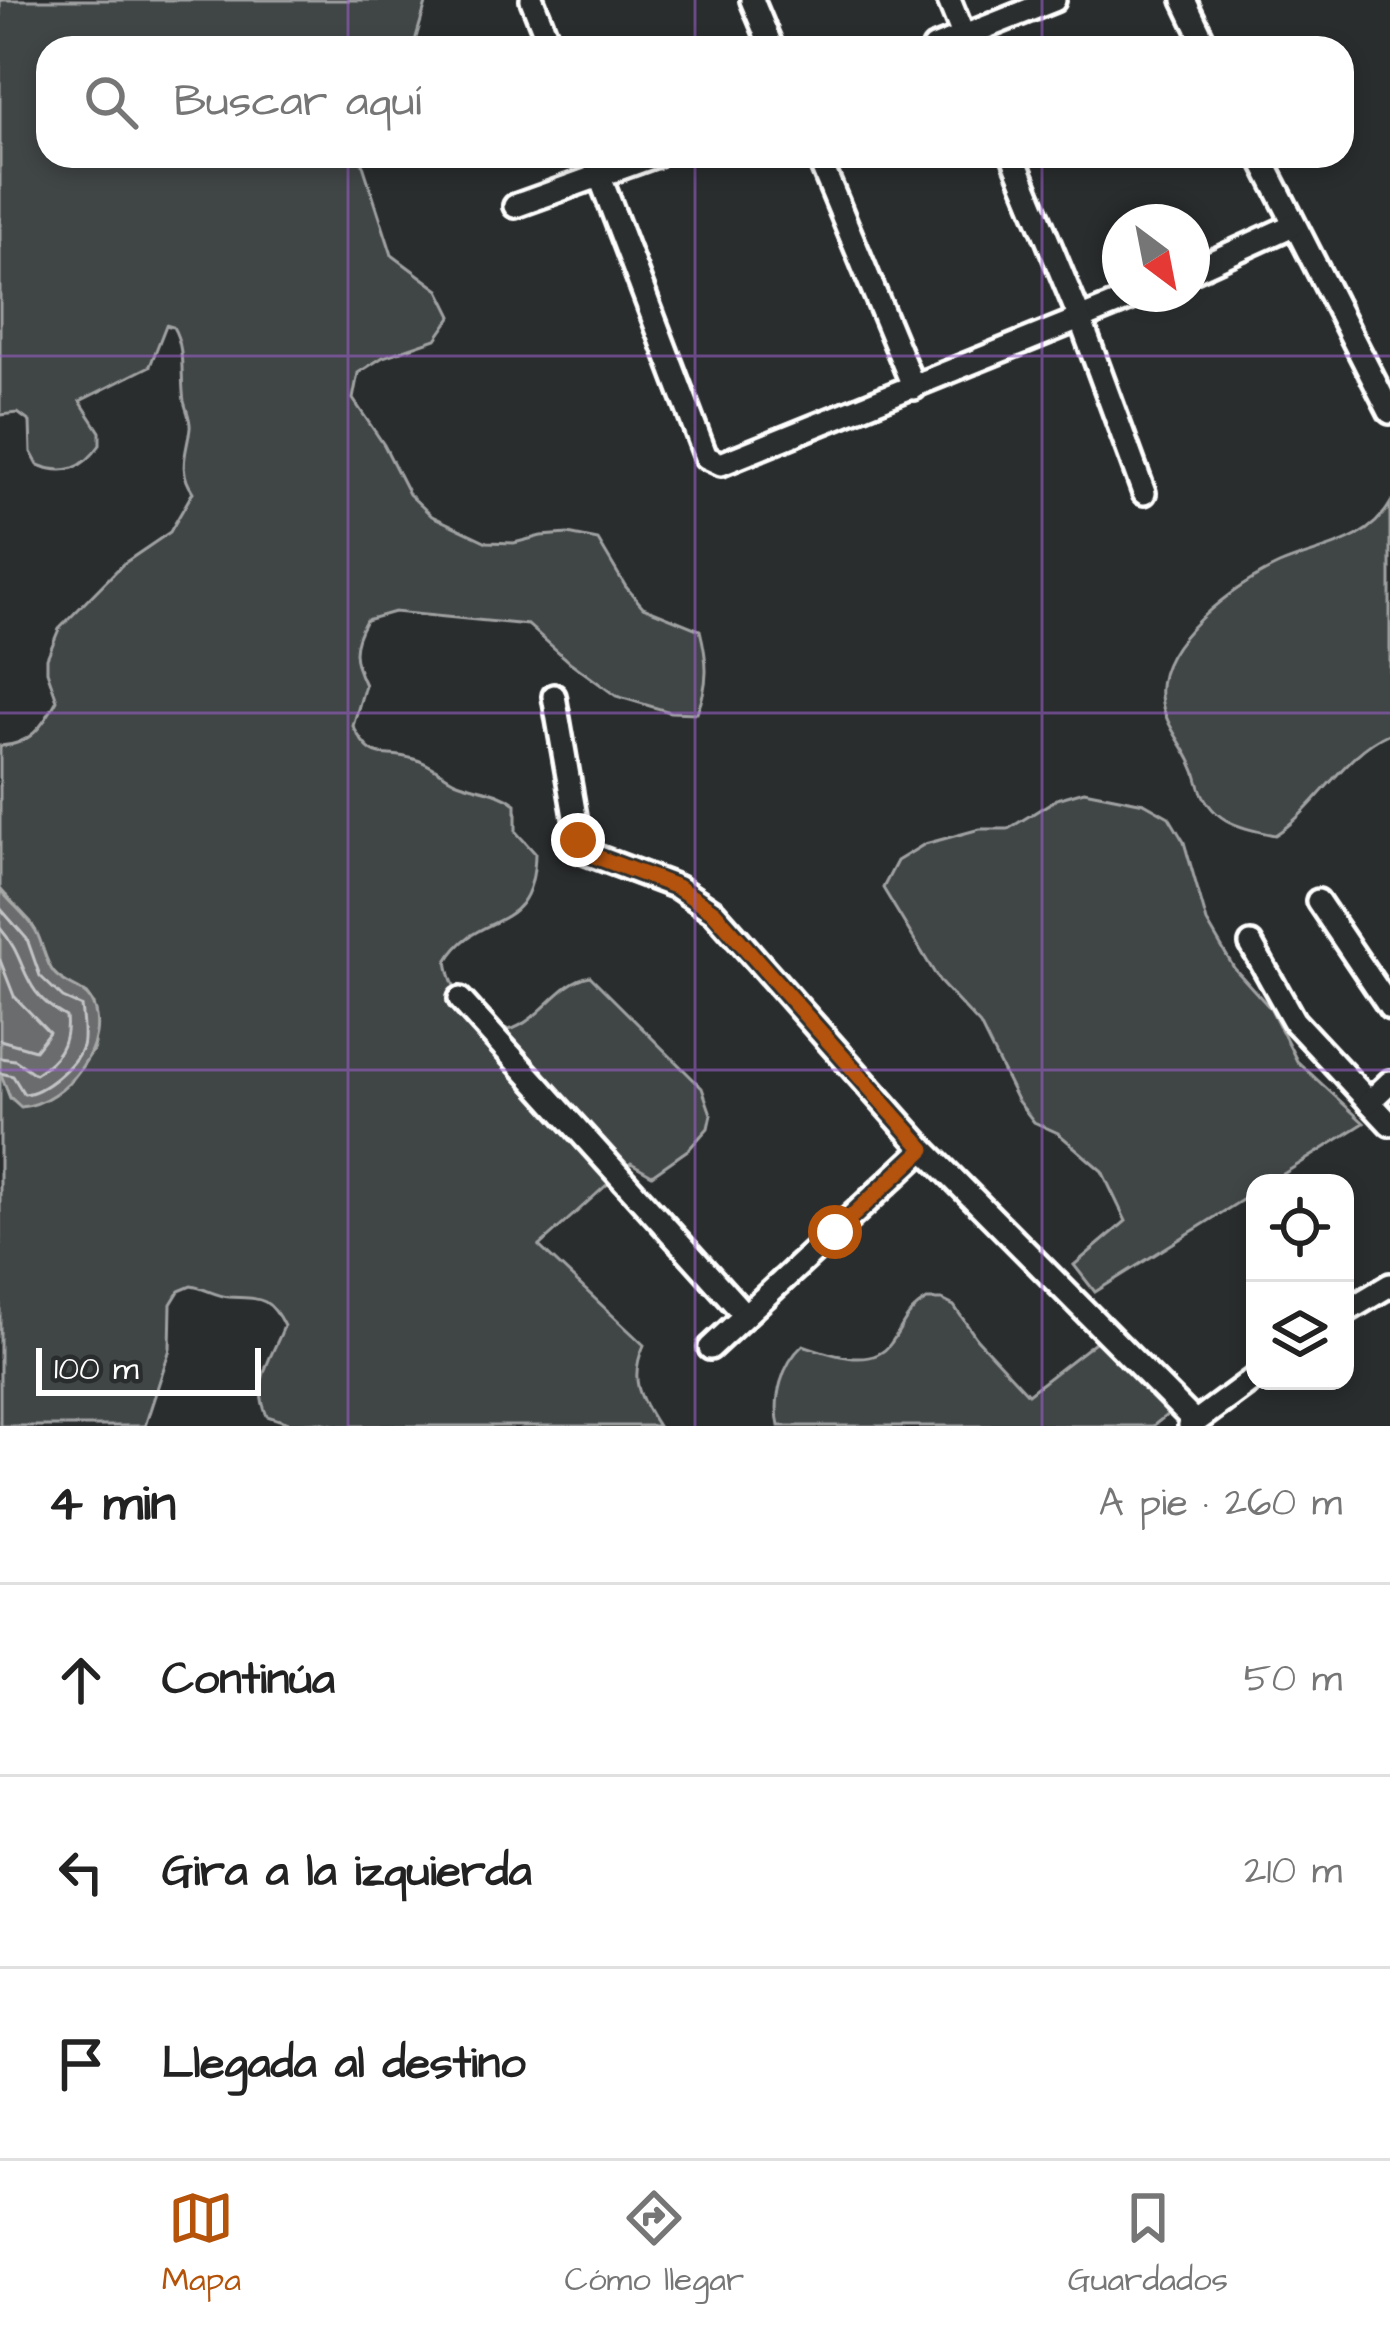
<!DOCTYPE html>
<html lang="es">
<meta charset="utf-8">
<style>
:root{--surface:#fff;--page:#f2f2f2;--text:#222;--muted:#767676;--line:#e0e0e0;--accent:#b45309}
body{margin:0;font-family:"Architects Daughter",sans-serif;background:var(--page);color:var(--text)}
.controls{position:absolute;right:36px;bottom:36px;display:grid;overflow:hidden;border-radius:24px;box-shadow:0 6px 18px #0003}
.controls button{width:108px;height:108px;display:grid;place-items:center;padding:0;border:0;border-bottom:3px solid var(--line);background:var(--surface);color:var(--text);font:60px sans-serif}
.compass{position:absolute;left:1102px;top:204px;width:108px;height:108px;border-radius:50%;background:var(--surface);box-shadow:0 6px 18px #0003;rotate:148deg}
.scale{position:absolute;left:36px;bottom:30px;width:225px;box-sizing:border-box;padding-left:12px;border:6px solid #fff;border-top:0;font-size:33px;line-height:42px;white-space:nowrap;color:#fff;-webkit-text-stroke:9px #2a2d2e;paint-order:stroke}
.stop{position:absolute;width:36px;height:36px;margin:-27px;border:9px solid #b45309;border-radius:50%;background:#fff}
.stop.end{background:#b45309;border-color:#fff;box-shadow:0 3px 12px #0008}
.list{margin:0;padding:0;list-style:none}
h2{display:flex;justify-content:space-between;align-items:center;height:156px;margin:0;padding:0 48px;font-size:51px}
h2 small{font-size:39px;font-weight:400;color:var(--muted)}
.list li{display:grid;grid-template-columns:78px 1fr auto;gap:36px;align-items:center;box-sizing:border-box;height:192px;padding:0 48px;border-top:3px solid var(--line)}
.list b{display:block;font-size:45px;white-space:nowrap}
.list em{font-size:39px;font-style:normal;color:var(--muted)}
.icon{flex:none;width:66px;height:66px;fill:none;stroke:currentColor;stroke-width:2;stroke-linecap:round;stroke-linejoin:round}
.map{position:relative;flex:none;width:1390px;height:1426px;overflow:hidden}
.search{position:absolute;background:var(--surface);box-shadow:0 6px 18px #0003;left:36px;right:36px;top:36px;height:132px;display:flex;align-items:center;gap:30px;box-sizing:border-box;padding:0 42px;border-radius:36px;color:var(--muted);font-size:45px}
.sheet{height:732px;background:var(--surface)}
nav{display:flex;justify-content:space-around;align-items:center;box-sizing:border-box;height:168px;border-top:3px solid var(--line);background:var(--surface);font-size:33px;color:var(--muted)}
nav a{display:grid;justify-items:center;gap:6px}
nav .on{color:var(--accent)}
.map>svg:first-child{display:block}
.green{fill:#414445;stroke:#a0a2a2;stroke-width:3}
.water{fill:#6a6c6d;stroke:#a6a7a7;stroke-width:3}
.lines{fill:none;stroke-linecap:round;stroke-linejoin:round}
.shore{stroke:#c3c4c5;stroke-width:3}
.minor-casing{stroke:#fff;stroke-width:30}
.minor{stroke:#2a2d2e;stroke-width:21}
.route{stroke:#b45309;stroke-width:15}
.grid{fill:none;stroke:#9c61cf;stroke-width:3;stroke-opacity:0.55}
</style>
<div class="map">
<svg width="1390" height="1426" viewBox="0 0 1390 1426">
<rect width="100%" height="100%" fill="#2a2d2e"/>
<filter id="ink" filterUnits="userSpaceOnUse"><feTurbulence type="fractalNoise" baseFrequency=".00833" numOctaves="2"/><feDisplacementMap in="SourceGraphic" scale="24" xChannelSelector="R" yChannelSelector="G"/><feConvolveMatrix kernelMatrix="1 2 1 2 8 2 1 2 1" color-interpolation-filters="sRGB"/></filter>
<g filter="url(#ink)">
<g class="green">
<path d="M 0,0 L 427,0 L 413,48 L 48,48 L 48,156 L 360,156 L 392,255 L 439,290 L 452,316 L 436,339 L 383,357 L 358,373 L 353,399 L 384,445 L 409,494 L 432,516 L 487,542 L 514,543 L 541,536 L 568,534 L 598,540 L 626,587 L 643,607 L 700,630 C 708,662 709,683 697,713 L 670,712 L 616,696 L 571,663 L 528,625 L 394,612 L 366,620 C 351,646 352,658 365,685 L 353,726 C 374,766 381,749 414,759 C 430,763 441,774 455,781 C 477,790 496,789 516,804 L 516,832 L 535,853 C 534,938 478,908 447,961 C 453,1002 474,1013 509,1030 C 542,1020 558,982 590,976 L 702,1088 L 711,1114 L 708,1128 L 689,1149 L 652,1175 L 631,1163 L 539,1246 L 644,1345 C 629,1379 639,1397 658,1426 L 339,1426 L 319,1422 L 292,1424 L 267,1416 C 251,1380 272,1358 284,1326 C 269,1295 259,1299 229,1297 C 216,1296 205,1288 191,1286 L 179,1291 L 171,1304 L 170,1349 L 145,1426 L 0,1426 L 0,1072 L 10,1098 L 70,1083 L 94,1049 L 93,1003 L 85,992 L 70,989 L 50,969 L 31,922 L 0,889 L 0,746 C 30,745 43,726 57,700 L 47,671 L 47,658 L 59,629 L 123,564 L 170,532 L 193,492 C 177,469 187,453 190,428 C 191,419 186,410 184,401 C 180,376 186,349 173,327 L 166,325 L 150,366 L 80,401 L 100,432 L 100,445 C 83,469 65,476 38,465 L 31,452 L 30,422 L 18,413 L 0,415 Z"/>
<path d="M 1390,504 L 1390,733 C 1342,754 1319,807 1275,835 C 1237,828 1208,820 1198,781 C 1191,750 1164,729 1161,696 C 1156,642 1235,585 1279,565 C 1320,547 1366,545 1390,504 Z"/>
<polygon points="1084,791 1144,803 1169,817 1184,842 1207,922 1234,968 1271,1009 1297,1061 1364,1123 1269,1183 1255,1183 1255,1192 1095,1292 1074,1265 1126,1221 1102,1171 1058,1133 1034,1122 1017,1100 980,1025 940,982 883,888 897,861 925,844 980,829 1008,829 1057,799"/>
<path d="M 927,1300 L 942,1300 L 954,1306 L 977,1339 L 1028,1394 L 1099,1339 L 1168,1414 L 1153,1426 L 779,1426 C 773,1398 782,1364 803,1345 C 828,1353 872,1371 891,1343 C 904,1325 906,1312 927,1300 Z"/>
</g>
<path class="water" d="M 0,889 C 11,904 27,915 36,931 C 43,944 45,962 54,973 C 64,985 84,988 90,999 C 115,1042 65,1103 21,1107 L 10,1097 L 0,1072 Z"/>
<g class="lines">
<g class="shore">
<path d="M 0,908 L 27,939 L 40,976 L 63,998 L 81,1006 C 82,1017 85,1035 82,1046 C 76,1065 43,1093 24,1094 L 13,1076 L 0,1073"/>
<path d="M 0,928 C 30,962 18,990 66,1017 C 69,1044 57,1060 35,1074 L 15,1060 L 0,1058"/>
<polyline points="0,960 14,996 49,1032 35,1050 0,1040"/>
</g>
<g class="minor-casing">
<g id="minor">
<polyline points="532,0 551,48"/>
<polyline points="752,0 772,48"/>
<polyline points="949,0 968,47"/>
<polyline points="1184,0 1207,48"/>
<polyline points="934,48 1054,0"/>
<polyline points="592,156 706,457 721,464 1141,294"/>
<polyline points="818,156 914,388"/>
<polyline points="1013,156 1081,321 1144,493"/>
<polyline points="1260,156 1390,412"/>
<polyline points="515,206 654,156"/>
<polyline points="1192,271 1293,225"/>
<polyline points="554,696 581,851 677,887 714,912 924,1149 1195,1422"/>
<polyline points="1318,901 1390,1008"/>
<polyline points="1251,944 1294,1021 1390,1124"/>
<polyline points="460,999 745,1315"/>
<polyline points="1369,1102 1390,1082"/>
<polyline points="1345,1312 1390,1285"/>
<polyline points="710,1348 924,1149"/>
<polyline points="1190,1426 1255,1378"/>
</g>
</g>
<use href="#minor" class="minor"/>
</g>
</g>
<g class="lines" filter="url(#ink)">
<polyline class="route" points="578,840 581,851 677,887 714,912 924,1149 835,1232"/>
</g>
<path class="grid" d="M 348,0 L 348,48M 695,0 L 695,48M 1042,0 L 1042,48M 348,156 L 348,1426M 695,156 L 695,1426M 1042,156 L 1042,1426M 0,356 L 1390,356M 0,713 L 1390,713M 0,1070 L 1390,1070"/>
</svg>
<div class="controls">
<button><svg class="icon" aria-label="locate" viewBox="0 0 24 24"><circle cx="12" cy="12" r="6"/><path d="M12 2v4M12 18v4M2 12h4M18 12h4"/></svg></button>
<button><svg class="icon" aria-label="layers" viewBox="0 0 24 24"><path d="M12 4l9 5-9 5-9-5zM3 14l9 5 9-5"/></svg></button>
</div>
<svg class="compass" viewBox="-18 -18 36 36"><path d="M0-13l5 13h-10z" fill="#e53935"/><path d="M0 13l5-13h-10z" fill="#767676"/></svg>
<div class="scale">100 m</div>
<div class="stop" style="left:835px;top:1232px"></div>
<div class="stop end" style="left:578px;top:840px"></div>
<div class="search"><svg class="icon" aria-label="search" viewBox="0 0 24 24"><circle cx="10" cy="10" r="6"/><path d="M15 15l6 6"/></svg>Buscar aquí</div>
</div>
<section class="sheet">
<h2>4 min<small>A pie · 260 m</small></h2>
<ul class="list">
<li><svg class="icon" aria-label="ahead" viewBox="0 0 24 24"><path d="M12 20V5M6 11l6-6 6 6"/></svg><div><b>Continúa</b></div><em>50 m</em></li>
<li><svg class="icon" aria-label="left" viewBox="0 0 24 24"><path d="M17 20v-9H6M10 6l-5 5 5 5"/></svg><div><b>Gira a la izquierda</b></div><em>210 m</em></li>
<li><svg class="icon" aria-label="arrive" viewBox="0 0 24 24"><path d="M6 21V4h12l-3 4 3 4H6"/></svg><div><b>Llegada al destino</b></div></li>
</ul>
</section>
<nav>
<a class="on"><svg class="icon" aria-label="map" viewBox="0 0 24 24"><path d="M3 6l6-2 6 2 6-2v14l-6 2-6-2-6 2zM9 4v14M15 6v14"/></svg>Mapa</a>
<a><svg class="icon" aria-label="directions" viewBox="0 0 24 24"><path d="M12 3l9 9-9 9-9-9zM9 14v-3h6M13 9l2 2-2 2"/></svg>Cómo llegar</a>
<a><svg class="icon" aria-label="saved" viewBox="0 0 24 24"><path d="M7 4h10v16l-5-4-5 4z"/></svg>Guardados</a>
</nav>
